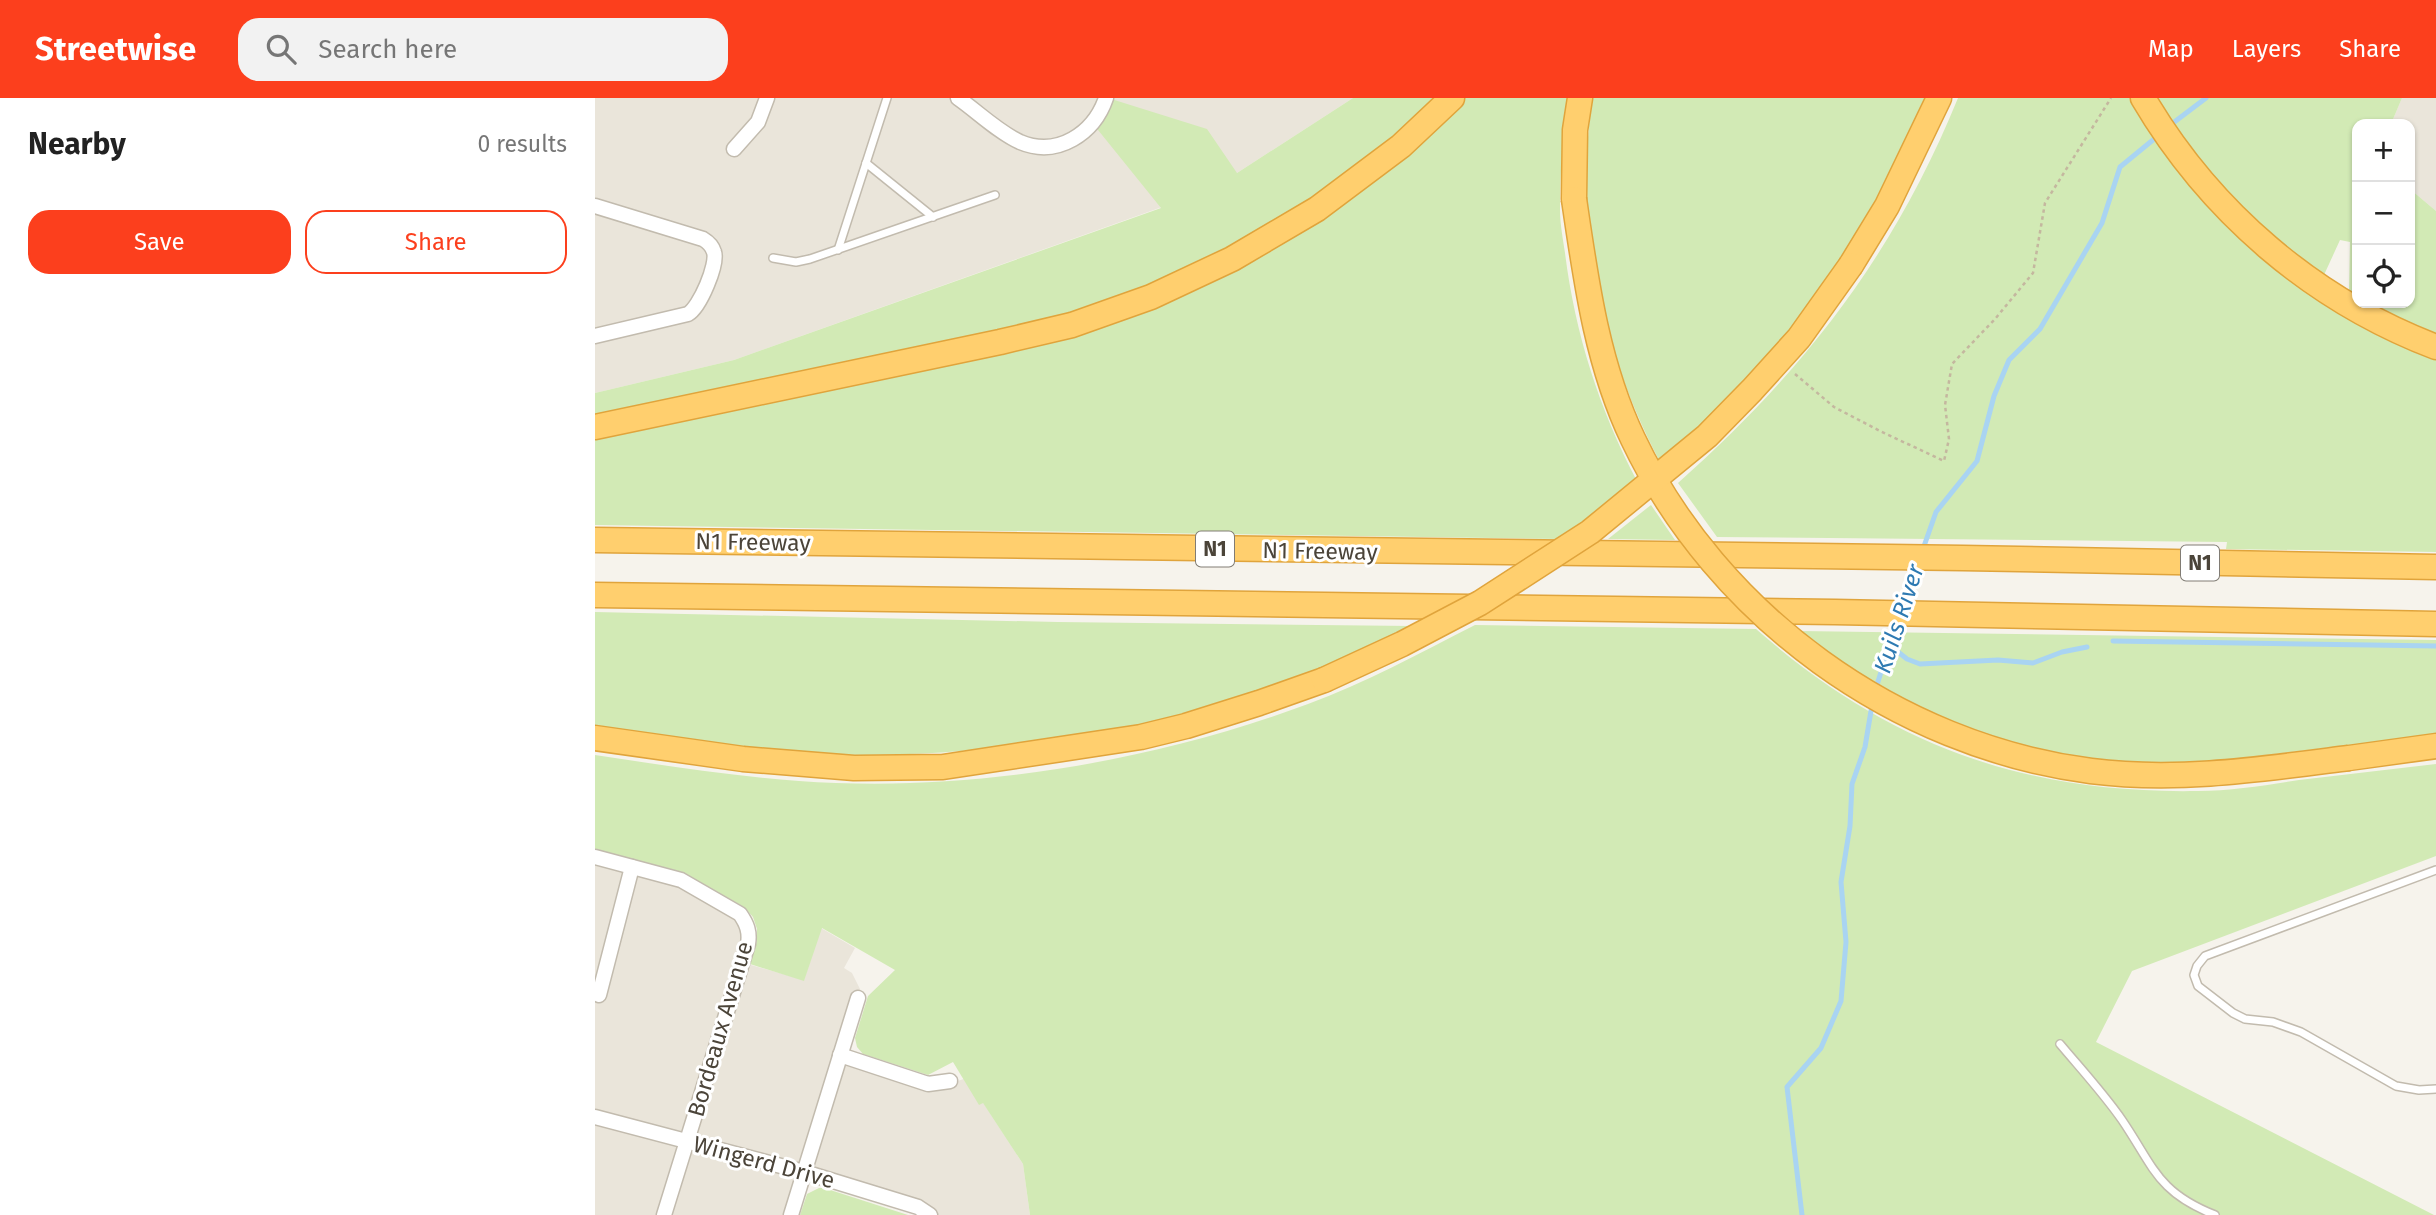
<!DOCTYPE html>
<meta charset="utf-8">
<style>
:root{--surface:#fff;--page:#f2f2f2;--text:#222;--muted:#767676;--line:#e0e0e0;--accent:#fc3f1d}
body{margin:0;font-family:"Fira Sans",sans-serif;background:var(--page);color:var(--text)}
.controls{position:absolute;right:21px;top:21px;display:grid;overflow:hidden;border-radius:14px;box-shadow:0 2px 5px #0004}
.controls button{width:63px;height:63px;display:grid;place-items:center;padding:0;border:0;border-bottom:2px solid var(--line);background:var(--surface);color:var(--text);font:35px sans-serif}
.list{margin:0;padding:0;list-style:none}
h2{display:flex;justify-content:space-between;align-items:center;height:91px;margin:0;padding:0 28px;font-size:30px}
h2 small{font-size:23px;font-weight:400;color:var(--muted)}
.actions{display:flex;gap:14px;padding:21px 28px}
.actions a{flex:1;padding:16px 0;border:2px solid var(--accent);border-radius:21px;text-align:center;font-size:24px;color:var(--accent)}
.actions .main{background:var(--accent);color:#fff}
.icon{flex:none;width:38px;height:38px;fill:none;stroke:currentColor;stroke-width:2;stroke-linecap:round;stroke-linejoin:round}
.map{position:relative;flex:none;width:1841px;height:1117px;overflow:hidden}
header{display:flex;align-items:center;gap:42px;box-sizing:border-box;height:98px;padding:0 35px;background:var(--accent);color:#fff}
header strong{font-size:33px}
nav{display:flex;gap:38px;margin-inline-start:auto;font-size:24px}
.search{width:490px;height:63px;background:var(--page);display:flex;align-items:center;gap:18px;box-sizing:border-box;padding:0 24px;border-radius:21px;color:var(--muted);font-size:26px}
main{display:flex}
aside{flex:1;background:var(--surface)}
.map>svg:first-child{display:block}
.residential{fill:#eae5da}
.green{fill:#d2eab5}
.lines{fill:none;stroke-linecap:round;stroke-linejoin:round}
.stream{stroke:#a9d4f2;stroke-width:5}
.service-casing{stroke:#c2bbae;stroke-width:10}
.minor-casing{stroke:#c2bbae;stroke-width:17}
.motorway-casing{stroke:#e0a43c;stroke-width:27}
.path{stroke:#c4b79f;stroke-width:2.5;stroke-dasharray:3.5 3.5;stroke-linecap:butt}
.service{stroke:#fff;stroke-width:7}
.minor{stroke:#fff;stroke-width:14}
.motorway{stroke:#ffcf6e;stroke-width:24}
.motorway-bridge-casing{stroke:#e0a43c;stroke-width:27;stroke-linecap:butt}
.motorway-bridge{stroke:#ffcf6e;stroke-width:24}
.labels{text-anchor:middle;stroke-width:6;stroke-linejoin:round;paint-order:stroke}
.shield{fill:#fff;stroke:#817c74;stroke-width:2}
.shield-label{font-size:21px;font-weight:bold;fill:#4b4439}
.street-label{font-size:23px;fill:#4b4439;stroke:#fff}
.water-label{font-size:24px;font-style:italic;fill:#2e7ab2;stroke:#fff}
</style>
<header>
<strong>Streetwise</strong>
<div class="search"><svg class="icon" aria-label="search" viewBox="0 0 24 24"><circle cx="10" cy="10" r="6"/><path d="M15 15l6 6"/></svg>Search here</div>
<nav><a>Map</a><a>Layers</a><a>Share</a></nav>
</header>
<main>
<aside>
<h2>Nearby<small>0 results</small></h2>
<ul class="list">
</ul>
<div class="actions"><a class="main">Save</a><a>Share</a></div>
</aside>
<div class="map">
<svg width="1841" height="1117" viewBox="0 0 1841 1117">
<rect width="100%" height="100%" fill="#f6f3ec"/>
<g class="residential">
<polygon points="0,0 758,0 642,75 500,27 567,109 139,262 0,295"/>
<polygon points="1807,0 1841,0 1841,113 1815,91 1815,26 1796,26"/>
<polygon points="0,759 86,781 146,816 149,865 209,882 226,830 260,850 249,870 257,875 266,893 246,959 356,985 372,980 428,1066 435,1117 338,1117 212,1072 197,1117 0,1117"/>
</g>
<g class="green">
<polygon points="513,0 612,31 642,75 758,0 841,0 780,56 736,88 627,154 530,198 439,226 0,317 0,295 139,262 566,110 499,27"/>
<path d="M 870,0 L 972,0 C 968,37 965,75 965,112 C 965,126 968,141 970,155 C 980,235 1004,311 1042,383 L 964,441 L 0,427 L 0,337 L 464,239 L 807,59 Z"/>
<path d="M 997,0 L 1335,0 L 1249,162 L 1195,235 L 1100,334 L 1065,364 C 1005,250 980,127 997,0 Z"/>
<path d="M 1363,0 L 1807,0 L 1796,26 L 1762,26 L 1762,198 L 1754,193 L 1755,144 L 1745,142 L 1729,177 L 1841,259 L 1841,454 L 1631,451 L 1632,444 L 1122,439 L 1083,385 C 1209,273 1299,157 1363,0 Z"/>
<polygon points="1815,91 1841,113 1841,237 1774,205 1815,205"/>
<polygon points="1056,407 1080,442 1013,441"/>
<path d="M 0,514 L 463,524 L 818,528 C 762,555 704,583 643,601 C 484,648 317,668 152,651 C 101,646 50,637 0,629 Z"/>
<path d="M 880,527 L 1161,531 C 1293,647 1429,696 1603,693 C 1637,693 1671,687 1704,682 C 1750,677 1795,671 1841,666 L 1841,758 L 1537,873 L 1501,944 L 1839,1117 L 435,1117 L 428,1066 L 388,1005 L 384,1007 L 358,964 L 333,977 L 268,956 L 262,949 L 260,940 L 273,898 L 300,872 L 227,830 L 209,883 L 155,866 L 162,843 L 162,831 L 158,819 L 149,809 L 87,774 L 0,751 L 0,657 C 80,669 160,682 241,685 C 396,691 568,660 713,606 C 770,585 825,555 880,527 Z"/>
<path d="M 1204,533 L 1841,542 L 1841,636 C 1790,643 1739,649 1688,655 C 1639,661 1589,668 1540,665 C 1418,658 1297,611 1204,533 Z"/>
<polygon points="224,1090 229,1090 313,1117 205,1117 212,1096"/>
</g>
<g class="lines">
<g class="stream">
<polyline points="1574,28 1611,0"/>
<polyline points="1328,451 1341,414 1382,363 1399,298 1414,262 1445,231 1507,125 1525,69 1564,37"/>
<polyline points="1308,507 1322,467"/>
<polyline points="1518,543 1841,548"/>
<polyline points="1293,546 1312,561 1325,566 1403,562 1438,565 1467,554 1492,549"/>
<polyline points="1281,590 1302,523"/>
<polyline points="1207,1117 1192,989 1226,950 1246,903 1251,844 1246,784 1255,728 1257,686 1270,649 1277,607"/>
</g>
<g class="service-casing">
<g id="service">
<polyline points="271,65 338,119"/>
<polyline points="243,152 292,0"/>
<polyline points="178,160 201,164 215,161 400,97"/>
<polyline points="1841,772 1610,858 1602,868 1599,877 1603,888 1638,915 1650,921 1678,924 1706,934 1801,988 1824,992 1841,991"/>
<path d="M 1465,946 C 1486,971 1509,996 1527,1022 C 1559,1069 1562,1094 1620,1117"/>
</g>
</g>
<g class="minor-casing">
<g id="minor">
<path d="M 363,0 C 383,14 403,34 425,44 C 463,60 499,35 511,0"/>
<polyline points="139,51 163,24 172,0"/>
<path d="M 0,108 L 108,141 C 113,144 117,147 119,154 C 123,166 105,209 93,216 L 0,238"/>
<path d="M 0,759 L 86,782 L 145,816 C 152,826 155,834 153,846 L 69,1117"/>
<polyline points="4,897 37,769"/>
<polyline points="245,957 333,986 355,983"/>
<polyline points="0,1019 209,1074 323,1109 335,1117"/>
<polyline points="196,1117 263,900"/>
</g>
</g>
<g class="motorway-casing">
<g id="motorway">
<path d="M 1548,0 C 1615,114 1718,202 1841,249"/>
<polyline points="979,101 980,32 985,0"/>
<polyline points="1256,167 1292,108 1344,0"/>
<polyline points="0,329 405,244 477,227 556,199 637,161 722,111 806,48 857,0"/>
<polyline points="0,442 1368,460 1841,469"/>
<polyline points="0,497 1240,514 1841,526"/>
<polyline points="0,640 148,661 259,670 348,669 546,639 591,628 664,605 729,582"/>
<polyline points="1754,660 1841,648"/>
</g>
</g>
<polyline class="path" points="1200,276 1239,309 1285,333 1349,363 1354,341 1350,307 1357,266 1400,221 1438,175 1450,105 1516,0"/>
<use href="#service" class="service"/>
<use href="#minor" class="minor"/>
<use href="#motorway" class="motorway"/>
<g class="motorway-bridge-casing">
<g id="motorway-bridge">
<path d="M 979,101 C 991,183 1002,266 1038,341 C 1122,518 1302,648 1496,673 C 1583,684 1668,671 1754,660"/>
<polyline points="729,582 807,546 885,505 995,434 1112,338 1157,292 1204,240 1256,167"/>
</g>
</g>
<use href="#motorway-bridge" class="motorway-bridge"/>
</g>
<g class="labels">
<g class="shield">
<rect x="601" y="433.5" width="38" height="35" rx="5"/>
<rect x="1586" y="447.5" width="38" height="35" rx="5"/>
</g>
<g class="shield-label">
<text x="620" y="458">N1</text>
<text x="1605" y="472">N1</text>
</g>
<g class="street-label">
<text transform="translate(158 444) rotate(1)" y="8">N1 Freeway</text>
<text transform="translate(725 453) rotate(1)" y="8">N1 Freeway</text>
<text transform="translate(125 931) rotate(-74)" y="8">Bordeaux Avenue</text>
<text transform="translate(169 1064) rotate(15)" y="8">Wingerd Drive</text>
</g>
<g class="water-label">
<text transform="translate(1304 521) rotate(-72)" y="8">Kuils River</text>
</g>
</g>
</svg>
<div class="controls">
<button>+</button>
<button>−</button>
<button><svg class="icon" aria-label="locate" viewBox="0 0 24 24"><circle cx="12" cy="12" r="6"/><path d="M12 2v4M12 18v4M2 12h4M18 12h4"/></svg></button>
</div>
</div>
</main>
